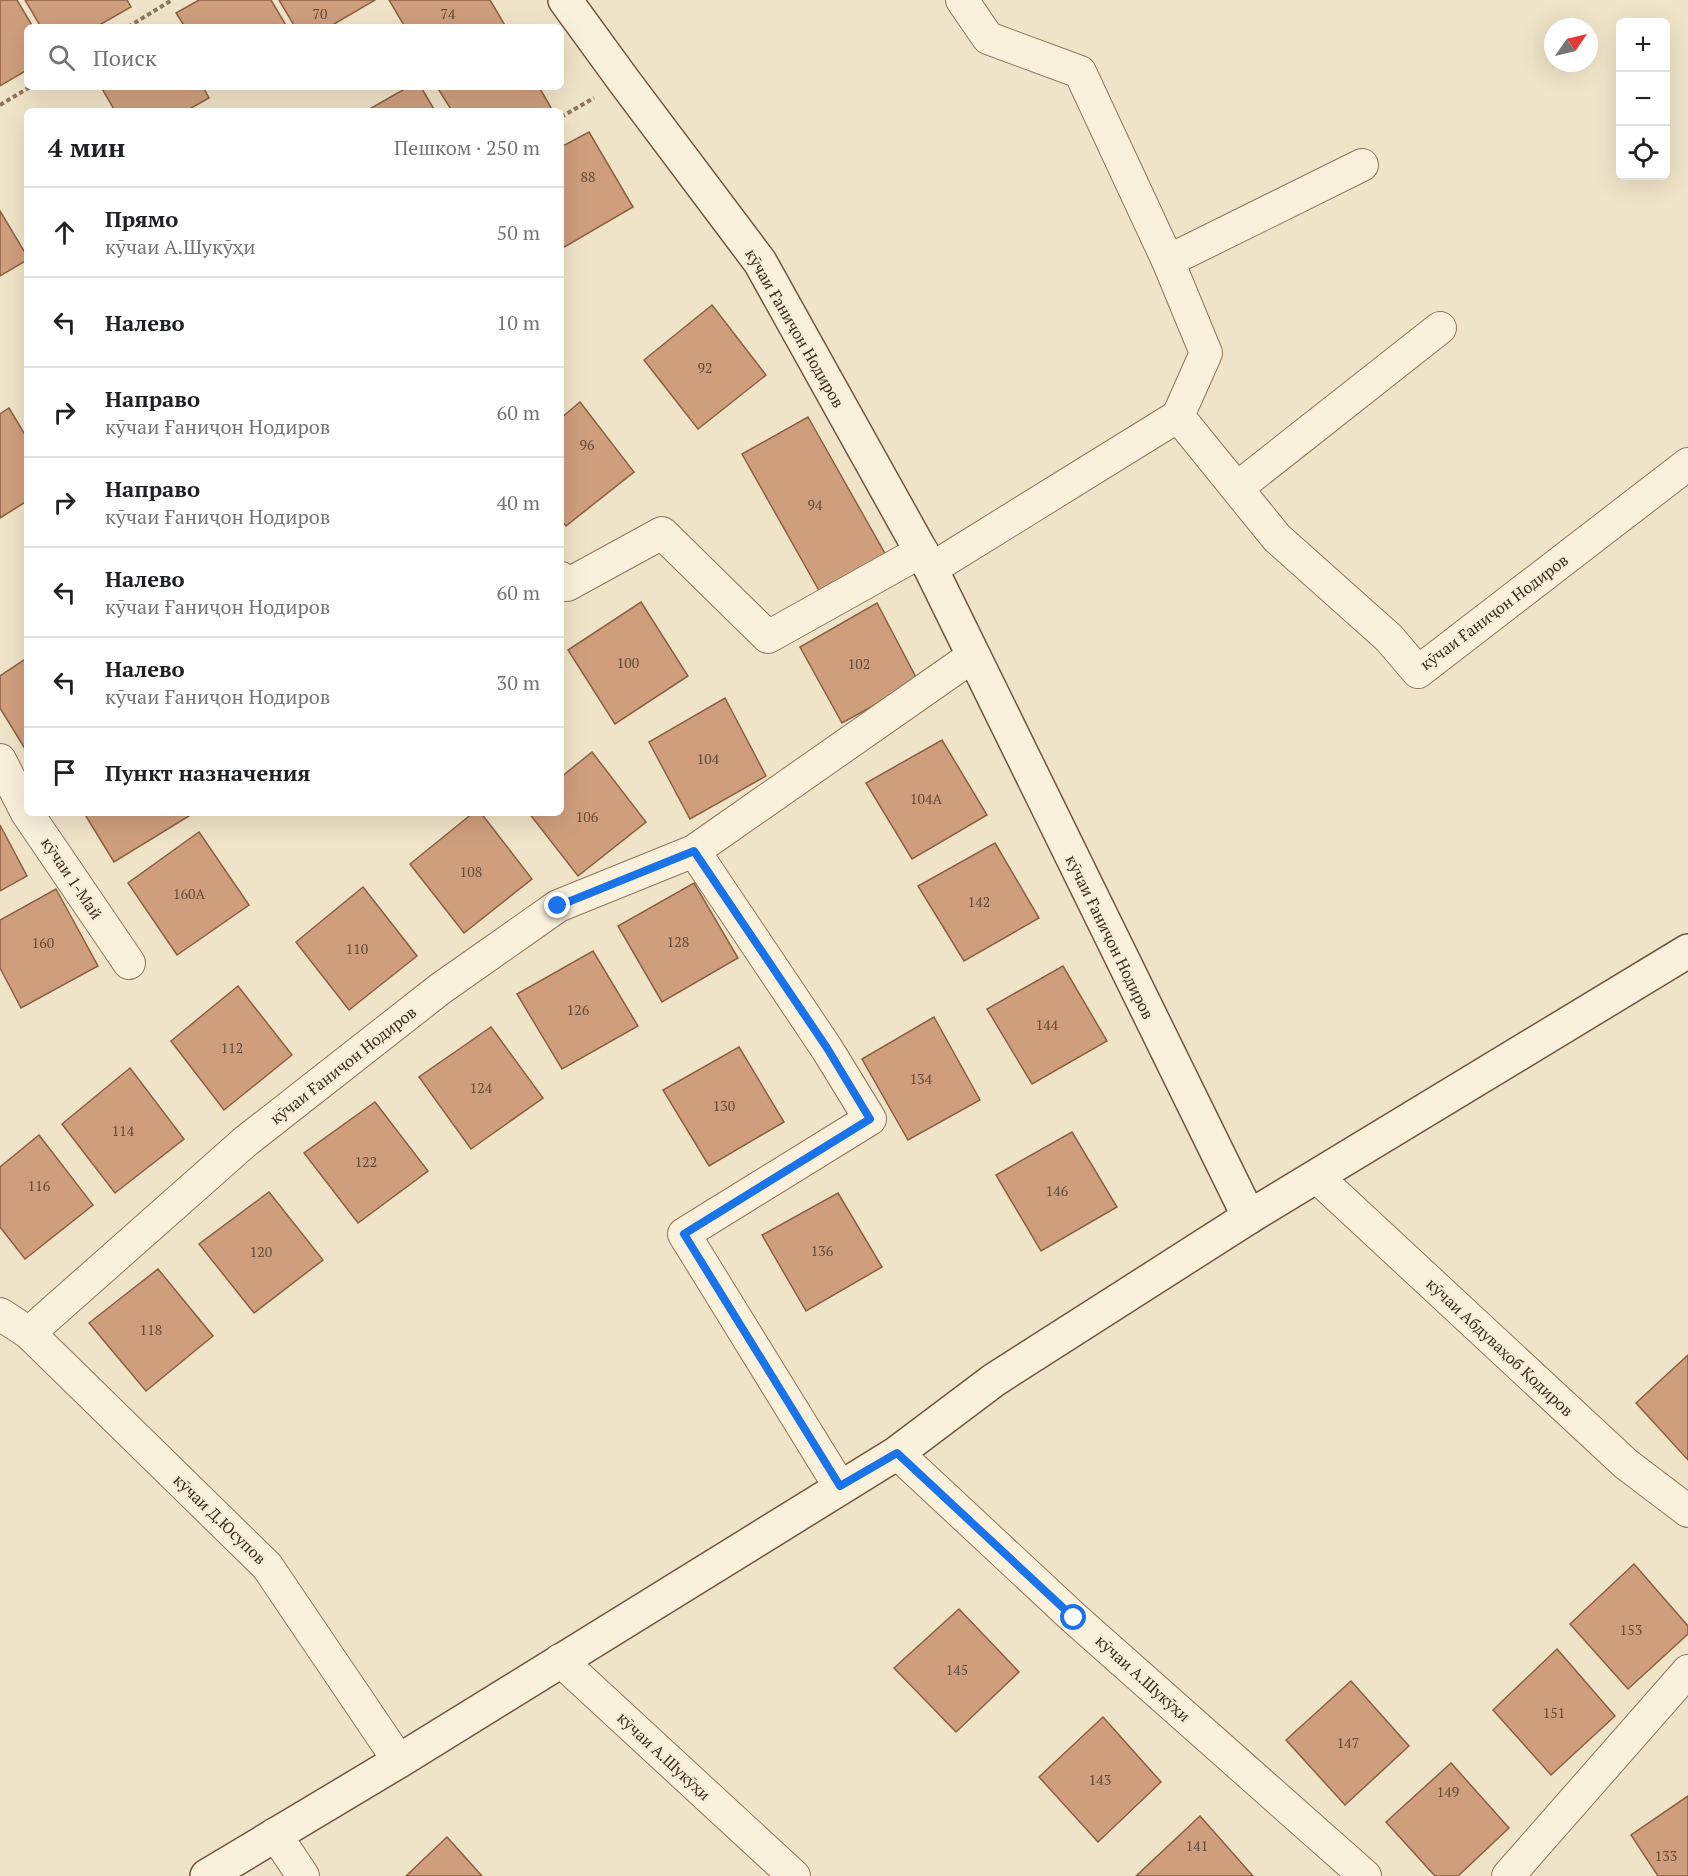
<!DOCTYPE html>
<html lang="ru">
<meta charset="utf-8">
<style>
:root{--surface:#fff;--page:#f6f6f6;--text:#202124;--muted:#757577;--line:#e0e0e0}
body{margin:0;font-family:"PT Serif",serif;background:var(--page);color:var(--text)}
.controls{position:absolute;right:18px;top:18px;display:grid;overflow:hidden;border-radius:9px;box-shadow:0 6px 24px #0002}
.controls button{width:54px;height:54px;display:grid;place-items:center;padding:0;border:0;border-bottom:2px solid var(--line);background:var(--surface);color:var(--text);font:30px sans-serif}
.compass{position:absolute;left:1544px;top:18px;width:54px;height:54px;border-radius:50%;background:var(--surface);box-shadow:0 6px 24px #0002;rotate:56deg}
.stop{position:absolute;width:18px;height:18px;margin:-14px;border:4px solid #1a73e8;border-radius:50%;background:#fff}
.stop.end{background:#1a73e8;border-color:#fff;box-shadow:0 2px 6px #0008}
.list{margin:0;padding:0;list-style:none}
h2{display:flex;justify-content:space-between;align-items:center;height:78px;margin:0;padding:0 24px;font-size:26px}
h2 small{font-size:20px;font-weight:400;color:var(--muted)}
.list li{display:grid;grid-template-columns:39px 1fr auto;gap:18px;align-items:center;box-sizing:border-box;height:90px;padding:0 24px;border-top:2px solid var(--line)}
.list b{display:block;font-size:22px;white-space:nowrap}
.list p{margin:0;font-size:20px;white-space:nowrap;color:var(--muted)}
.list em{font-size:20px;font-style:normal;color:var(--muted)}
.icon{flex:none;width:33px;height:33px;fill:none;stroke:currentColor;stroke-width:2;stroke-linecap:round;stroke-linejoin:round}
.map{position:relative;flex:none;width:1688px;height:1876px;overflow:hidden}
.search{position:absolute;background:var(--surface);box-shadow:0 6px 24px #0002;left:24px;top:24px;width:540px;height:66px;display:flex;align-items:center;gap:15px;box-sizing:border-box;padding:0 21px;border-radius:9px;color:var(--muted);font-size:22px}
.panel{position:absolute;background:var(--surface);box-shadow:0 6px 24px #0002;left:24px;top:108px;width:540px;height:708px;border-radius:9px}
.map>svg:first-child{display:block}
.building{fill:#cf9f7d;stroke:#8d5f41;stroke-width:1.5}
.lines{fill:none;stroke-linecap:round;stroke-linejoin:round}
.street-casing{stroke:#8d765c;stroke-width:34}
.secondary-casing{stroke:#6f573f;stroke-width:36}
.path{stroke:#8d765c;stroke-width:4;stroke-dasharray:4.5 3;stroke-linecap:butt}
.street{stroke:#faf1dc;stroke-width:32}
.secondary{stroke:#faf1dc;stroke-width:33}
.route{stroke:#1a73e8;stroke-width:8}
.labels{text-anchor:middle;stroke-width:4.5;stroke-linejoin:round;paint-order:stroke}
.number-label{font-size:14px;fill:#624a37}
.street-label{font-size:16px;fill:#3d2e20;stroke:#f7eed8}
</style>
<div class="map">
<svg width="1688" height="1876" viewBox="0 0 1688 1876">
<rect width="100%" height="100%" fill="#f0e4c8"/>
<g class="building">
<polygon points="0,0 17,0 33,27 27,27 27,70 0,86"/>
<polygon points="25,0 127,0 131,7 96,27 41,27"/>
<polygon points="199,0 271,0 287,27 185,27 176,13"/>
<polygon points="279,0 375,0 329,27 295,27"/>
<polygon points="389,0 490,0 506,27 405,27"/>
<polygon points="101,87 203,87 209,98 186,111 115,111"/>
<polygon points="408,87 421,87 435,111 366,111"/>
<polygon points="437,87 539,87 553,111 452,111"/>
<polygon points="589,132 633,207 561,249 561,147"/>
<polygon points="0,211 27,256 27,260 0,276"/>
<polygon points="712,305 766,375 698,429 644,360"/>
<polygon points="580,402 634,472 566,526 561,520 561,418"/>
<polygon points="9,408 27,438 27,501 0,518 0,414"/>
<polygon points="808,417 887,557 821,594 742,454"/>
<polygon points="641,602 688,676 615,724 568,650"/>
<polygon points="877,603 918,681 842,723 800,647"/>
<polygon points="27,658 27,752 0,708 0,676"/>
<polygon points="725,698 766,776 690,819 649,742"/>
<polygon points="942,740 987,815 912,859 866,783"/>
<polygon points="592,752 646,822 578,876 529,813 561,813 561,777"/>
<polygon points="84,813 187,813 189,816 114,862"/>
<polygon points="473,813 481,813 532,879 464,933 410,864"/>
<polygon points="0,825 27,876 0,891"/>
<polygon points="199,832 249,905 177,955 128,883"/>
<polygon points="995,843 1039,918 964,961 918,886"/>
<polygon points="694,883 738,958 662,1002 618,926"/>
<polygon points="363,887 417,956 349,1010 296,942"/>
<polygon points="56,889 98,966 21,1008 0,968 0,920"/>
<polygon points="593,951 638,1026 562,1069 517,994"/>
<polygon points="1063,966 1107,1041 1032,1084 987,1009"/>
<polygon points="238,986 292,1055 224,1110 171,1041"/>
<polygon points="934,1017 980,1100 908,1140 862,1059"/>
<polygon points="491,1027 543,1098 471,1149 419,1077"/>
<polygon points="739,1047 784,1122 709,1166 663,1090"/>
<polygon points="130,1068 184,1139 115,1193 62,1124"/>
<polygon points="375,1102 428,1171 358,1223 304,1153"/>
<polygon points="1072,1132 1117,1207 1041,1251 996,1175"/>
<polygon points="39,1135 93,1205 25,1259 0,1227 0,1167"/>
<polygon points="269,1192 323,1260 254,1313 199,1244"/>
<polygon points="838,1193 882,1267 806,1311 762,1235"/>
<polygon points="158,1269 213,1336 146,1391 89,1323"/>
<polygon points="1688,1355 1688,1460 1636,1403"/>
<polygon points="1634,1564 1688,1626 1688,1634 1628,1689 1570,1624"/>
<polygon points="959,1609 1019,1672 956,1732 894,1668"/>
<polygon points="1557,1649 1615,1716 1551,1775 1493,1710"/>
<polygon points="1351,1681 1409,1746 1345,1805 1286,1740"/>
<polygon points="1103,1717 1161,1782 1098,1842 1039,1777"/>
<polygon points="1451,1763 1509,1828 1458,1876 1435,1876 1386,1822"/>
<polygon points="1688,1796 1688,1876 1658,1876 1631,1835"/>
<polygon points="1200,1816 1253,1876 1136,1876"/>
<polygon points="447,1837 482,1876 406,1876"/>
</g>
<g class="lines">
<g class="street-casing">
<g id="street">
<polyline points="962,0 988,38 1080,72 1168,261 1206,353 1178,416 1277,538 1389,638 1418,672 1688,464"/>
<polyline points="1168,261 1362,165"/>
<polyline points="1237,488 1440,328"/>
<polyline points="931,569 1178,416"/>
<polyline points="561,578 567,585 662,533 768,637 922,551"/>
<polyline points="0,760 27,813 129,963"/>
<polyline points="694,851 827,1049 870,1119 684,1234 840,1487"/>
<polyline points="1317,1177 1626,1464 1688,1511"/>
<polyline points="0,1314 29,1333 267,1566 399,1761"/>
<polyline points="29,1333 246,1141 440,989 558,906 694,851 973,656"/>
<polyline points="897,1453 1074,1618 1365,1876"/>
<polyline points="560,1660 794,1876"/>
<polyline points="275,1834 303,1876"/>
<polyline points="1508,1876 1688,1671"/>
</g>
</g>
<g class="secondary-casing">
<g id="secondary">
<polyline points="565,0 624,81 760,262 931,569 1249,1217"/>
<polyline points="207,1876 399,1761 897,1453 994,1380 1249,1217 1688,951"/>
</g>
</g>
<g class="path">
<polyline points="128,27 172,0"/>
<polyline points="0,105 30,87"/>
<polyline points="561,117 594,98"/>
</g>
<use href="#street" class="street"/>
<use href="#secondary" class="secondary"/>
</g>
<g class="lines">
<polyline class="route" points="558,906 694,851 827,1048 870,1119 684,1234 840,1486 897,1453 1074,1618"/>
</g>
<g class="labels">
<g class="number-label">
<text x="320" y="19">70</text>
<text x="448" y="19">74</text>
<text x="588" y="182">88</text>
<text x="705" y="373">92</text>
<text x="587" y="450">96</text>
<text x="815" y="510">94</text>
<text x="628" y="668">100</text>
<text x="859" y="669">102</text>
<text x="708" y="764">104</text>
<text x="926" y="804">104А</text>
<text x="587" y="822">106</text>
<text x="471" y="877">108</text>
<text x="189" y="899">160А</text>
<text x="979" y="907">142</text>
<text x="678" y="947">128</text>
<text x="43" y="948">160</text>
<text x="357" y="954">110</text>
<text x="578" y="1015">126</text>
<text x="1047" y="1030">144</text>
<text x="232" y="1053">112</text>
<text x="921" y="1084">134</text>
<text x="481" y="1093">124</text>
<text x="724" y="1111">130</text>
<text x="123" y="1136">114</text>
<text x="366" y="1167">122</text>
<text x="39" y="1191">116</text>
<text x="1057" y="1196">146</text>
<text x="822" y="1256">136</text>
<text x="261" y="1257">120</text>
<text x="151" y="1335">118</text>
<text x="1631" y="1635">153</text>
<text x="957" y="1675">145</text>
<text x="1554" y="1718">151</text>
<text x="1348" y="1748">147</text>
<text x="1100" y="1785">143</text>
<text x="1448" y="1797">149</text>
<text x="1197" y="1851">141</text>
<text x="1666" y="1861">133</text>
</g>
<g class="street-label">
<text transform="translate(795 328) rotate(60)" y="6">кӯчаи Ғаниҷон Нодиров</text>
<text transform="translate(1494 612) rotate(-37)" y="6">кӯчаи Ғаниҷон Нодиров</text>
<text transform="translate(72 878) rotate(56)" y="6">кӯчаи 1-Май</text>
<text transform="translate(1110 937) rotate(64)" y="6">кӯчаи Ғаниҷон Нодиров</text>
<text transform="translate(343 1065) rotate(-38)" y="6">кӯчаи Ғаниҷон Нодиров</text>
<text transform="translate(1500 1347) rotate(43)" y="6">кӯчаи Абдуваҳоб Қодиров</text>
<text transform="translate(220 1519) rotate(44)" y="6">кӯчаи Д.Юсупов</text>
<text transform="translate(1143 1678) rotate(42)" y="6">кӯчаи А.Шукӯҳи</text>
<text transform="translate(664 1756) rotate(43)" y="6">кӯчаи А.Шукӯҳи</text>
</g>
</g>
</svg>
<div class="controls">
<button>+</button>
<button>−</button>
<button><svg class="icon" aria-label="locate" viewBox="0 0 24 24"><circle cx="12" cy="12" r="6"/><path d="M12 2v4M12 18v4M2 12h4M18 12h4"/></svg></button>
</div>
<svg class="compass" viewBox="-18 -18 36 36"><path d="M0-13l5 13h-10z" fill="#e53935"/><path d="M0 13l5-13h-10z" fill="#757577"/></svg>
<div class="stop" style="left:1074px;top:1618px"></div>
<div class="stop end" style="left:558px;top:906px"></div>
<div class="search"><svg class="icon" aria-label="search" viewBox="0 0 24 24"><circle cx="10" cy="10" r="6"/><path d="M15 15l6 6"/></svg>Поиск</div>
<section class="panel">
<h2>4 мин<small>Пешком · 250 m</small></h2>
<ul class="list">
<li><svg class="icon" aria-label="ahead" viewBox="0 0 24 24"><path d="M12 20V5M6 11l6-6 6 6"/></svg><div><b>Прямо</b><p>кӯчаи А.Шукӯҳи</p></div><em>50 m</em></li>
<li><svg class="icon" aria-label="left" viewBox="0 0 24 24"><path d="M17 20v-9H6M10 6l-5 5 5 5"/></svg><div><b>Налево</b></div><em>10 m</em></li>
<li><svg class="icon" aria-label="right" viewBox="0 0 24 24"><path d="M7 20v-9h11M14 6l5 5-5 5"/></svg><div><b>Направо</b><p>кӯчаи Ғаниҷон Нодиров</p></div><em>60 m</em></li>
<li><svg class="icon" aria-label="right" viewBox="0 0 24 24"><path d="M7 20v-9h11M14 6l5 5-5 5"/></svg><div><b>Направо</b><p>кӯчаи Ғаниҷон Нодиров</p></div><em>40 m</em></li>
<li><svg class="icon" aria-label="left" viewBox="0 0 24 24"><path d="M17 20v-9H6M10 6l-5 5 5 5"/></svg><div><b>Налево</b><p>кӯчаи Ғаниҷон Нодиров</p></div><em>60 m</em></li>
<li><svg class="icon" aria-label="left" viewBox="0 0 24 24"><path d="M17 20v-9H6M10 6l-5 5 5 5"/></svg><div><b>Налево</b><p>кӯчаи Ғаниҷон Нодиров</p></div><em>30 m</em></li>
<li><svg class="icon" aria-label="arrive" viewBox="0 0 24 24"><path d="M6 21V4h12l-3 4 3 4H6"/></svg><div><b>Пункт назначения</b></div></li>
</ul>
</section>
</div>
